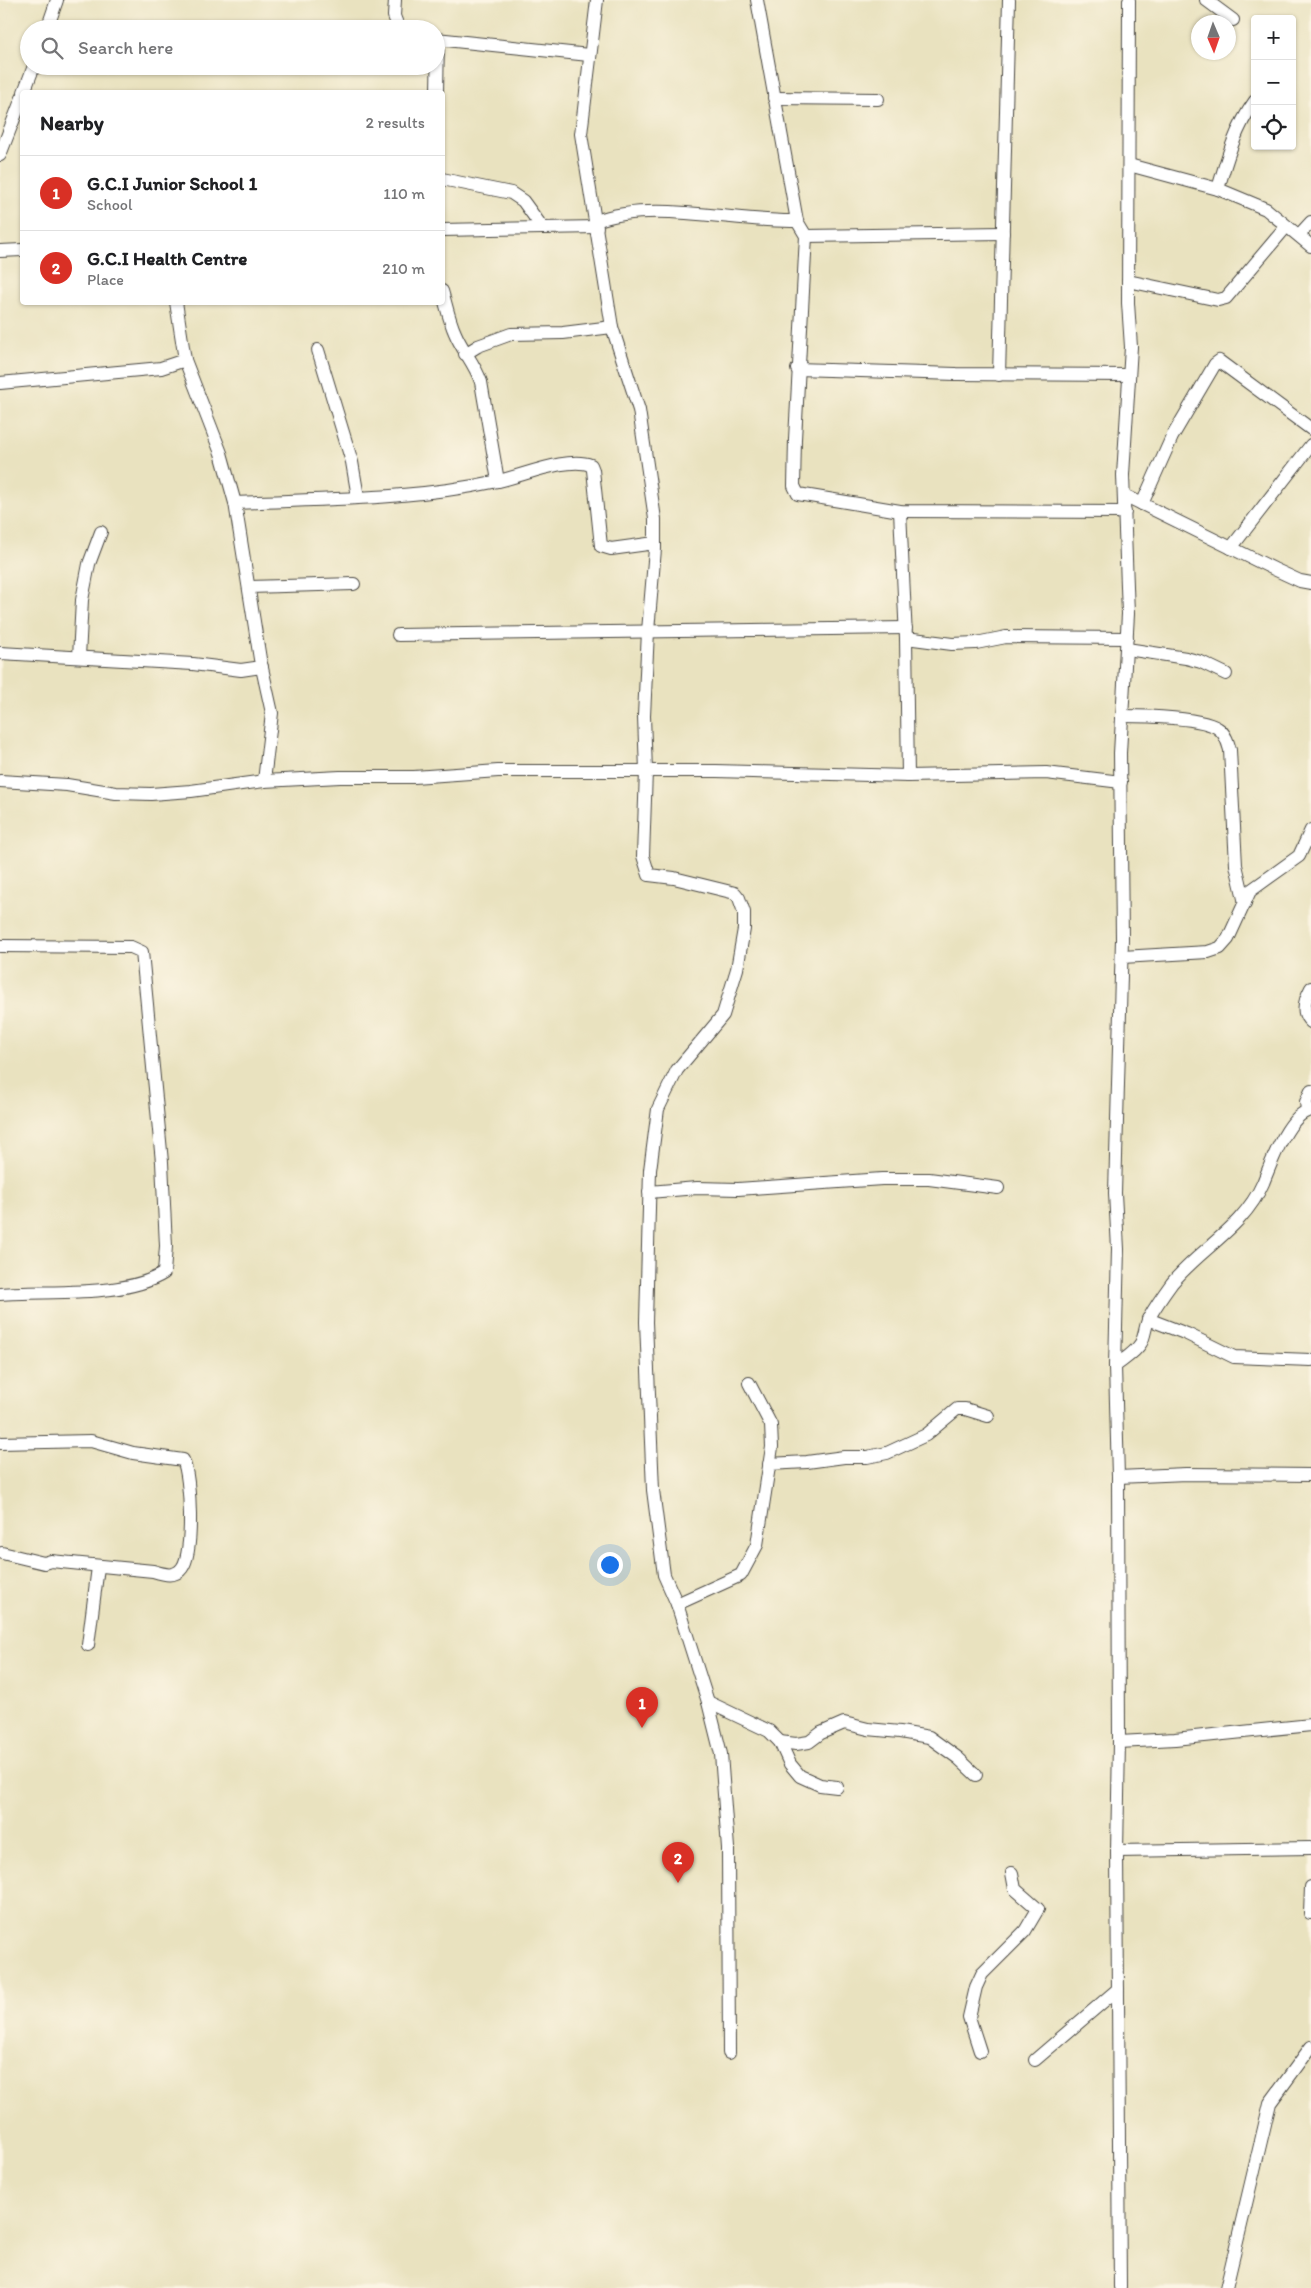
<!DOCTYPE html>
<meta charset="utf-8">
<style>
:root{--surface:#fff;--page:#f6f6f6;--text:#202124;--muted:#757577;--line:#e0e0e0;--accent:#d93025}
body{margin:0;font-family:Itim,sans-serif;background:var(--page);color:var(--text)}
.controls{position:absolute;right:15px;top:15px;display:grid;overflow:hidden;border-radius:5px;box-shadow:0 1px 4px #0004}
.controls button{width:45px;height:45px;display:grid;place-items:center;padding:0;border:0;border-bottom:1px solid var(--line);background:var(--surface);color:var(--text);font:25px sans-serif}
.compass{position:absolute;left:1191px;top:15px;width:45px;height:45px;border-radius:50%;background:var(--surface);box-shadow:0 1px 4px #0004;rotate:178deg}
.you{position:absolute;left:609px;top:1564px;width:18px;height:18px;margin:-12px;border:4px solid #fff;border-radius:50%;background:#1a73e8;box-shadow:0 0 0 8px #1a73e833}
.badge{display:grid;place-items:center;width:32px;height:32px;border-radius:50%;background:var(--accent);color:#fff;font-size:16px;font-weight:700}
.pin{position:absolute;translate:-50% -41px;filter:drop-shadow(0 1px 2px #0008)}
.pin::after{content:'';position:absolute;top:26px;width:18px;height:15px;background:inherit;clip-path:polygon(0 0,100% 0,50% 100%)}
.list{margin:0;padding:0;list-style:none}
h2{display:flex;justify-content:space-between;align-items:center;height:65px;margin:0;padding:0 20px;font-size:21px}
h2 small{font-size:16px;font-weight:400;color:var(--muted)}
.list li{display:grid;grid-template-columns:32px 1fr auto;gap:15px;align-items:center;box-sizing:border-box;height:75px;padding:0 20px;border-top:1px solid var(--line)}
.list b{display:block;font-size:19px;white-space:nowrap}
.list p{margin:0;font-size:16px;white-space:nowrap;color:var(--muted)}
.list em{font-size:16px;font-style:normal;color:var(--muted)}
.icon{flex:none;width:28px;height:28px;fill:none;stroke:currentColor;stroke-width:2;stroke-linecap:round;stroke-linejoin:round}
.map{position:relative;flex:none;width:1311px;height:2288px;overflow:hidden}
.search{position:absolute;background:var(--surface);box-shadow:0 1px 4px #0004;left:20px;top:20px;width:425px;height:55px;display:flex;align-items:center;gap:12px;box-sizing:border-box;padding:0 18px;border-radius:28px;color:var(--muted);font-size:19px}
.panel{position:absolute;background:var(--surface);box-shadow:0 1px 4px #0004;left:20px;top:90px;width:425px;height:215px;border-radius:5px}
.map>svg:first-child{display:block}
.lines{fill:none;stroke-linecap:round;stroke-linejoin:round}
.minor-casing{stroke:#484641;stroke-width:14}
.minor{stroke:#fff;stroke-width:12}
</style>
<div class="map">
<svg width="1311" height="2288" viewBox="0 0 1311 2288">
<rect width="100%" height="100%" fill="#fcf5e5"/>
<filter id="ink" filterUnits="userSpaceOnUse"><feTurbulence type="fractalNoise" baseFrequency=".02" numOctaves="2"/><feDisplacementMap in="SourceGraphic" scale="10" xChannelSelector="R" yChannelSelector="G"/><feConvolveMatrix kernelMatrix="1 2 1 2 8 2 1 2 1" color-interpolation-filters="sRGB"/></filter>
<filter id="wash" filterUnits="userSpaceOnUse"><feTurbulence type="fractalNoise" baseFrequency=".0096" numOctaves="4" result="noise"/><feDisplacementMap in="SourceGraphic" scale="20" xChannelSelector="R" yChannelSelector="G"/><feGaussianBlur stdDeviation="1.12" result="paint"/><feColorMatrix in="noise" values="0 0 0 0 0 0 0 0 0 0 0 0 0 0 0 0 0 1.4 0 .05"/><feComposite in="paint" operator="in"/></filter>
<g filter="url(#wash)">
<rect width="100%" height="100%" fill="#e9e2bf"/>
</g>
<g filter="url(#ink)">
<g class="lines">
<g class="minor-casing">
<g id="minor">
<polyline points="395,0 394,16 399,29"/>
<polyline points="597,0 581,134 612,327 639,410 655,519 655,549 648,631 644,716 646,771 643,856 649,875 674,878 735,893 739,898 744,912 744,929 737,969 723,1015 677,1070 658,1109 650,1170 646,1322 653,1490 664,1575 677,1604 708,1702 721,1754 728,1848 729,2053"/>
<polyline points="757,0 797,221 806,236 795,439 794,486 798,494 900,511 1125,512"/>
<polyline points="1206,0 1233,20"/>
<polyline points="47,29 57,0"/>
<polyline points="436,39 589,55"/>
<polyline points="24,92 34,66"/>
<polyline points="437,92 438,40"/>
<polyline points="774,98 878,99"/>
<polyline points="0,155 22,98"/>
<polyline points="1129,165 1218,189 1266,209 1311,246"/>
<polyline points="442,179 511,193 523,201 542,227"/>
<path d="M 1218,189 C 1227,158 1236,127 1255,101"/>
<path d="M 596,221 C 653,199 736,223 797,221"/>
<polyline points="442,230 597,227"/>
<polyline points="1299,235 1311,222"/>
<polyline points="806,236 1003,233"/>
<polyline points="0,251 22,250"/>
<polyline points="1128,281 1218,300 1226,298 1286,227"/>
<path d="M 442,291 C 446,304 449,320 455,333 C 462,350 475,364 481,382 L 498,481"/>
<polyline points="176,302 185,360 221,453 235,503 260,659 272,713 264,781"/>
<polyline points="318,350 352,462 358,497"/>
<polyline points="465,354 478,346 511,334 563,333 612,327"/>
<polyline points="797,369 956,374 1129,375"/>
<polyline points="999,375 1009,0"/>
<polyline points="0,383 161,368 185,360"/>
<polyline points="1124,495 1274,569 1300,581 1311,583"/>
<path d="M 235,503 C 323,499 412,500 498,481 C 523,476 567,456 591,465 L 593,470 L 601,546 L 611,549 L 655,543"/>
<polyline points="1142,504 1172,437 1215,364 1219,361 1311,429"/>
<polyline points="900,511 906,638 908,776"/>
<polyline points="1231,548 1311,445"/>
<polyline points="249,587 354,584"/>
<polyline points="398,635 906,628"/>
<polyline points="906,638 952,644 976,643 1006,637 1127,638"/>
<polyline points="1127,649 1186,658 1201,662 1226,674"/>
<polyline points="0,653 193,664 241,670 262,667"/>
<polyline points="79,657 82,600 89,564 101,532"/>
<path d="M 1122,716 C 1142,716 1207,717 1220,730 C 1226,735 1228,743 1230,750 L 1236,865 L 1245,903"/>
<polyline points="0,781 67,785 116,793 151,794 191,791 264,781 340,777 414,777 498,771 716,771 908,776 1046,773 1121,782"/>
<path d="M 0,946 L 131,947 L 142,952 L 162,1162 L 166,1246 L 164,1273 C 124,1298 48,1290 0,1294"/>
<polyline points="1122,957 1208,952 1220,948 1228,939 1250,891 1299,856 1311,830"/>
<path d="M 1311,988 C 1305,999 1300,1013 1311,1022"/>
<polyline points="1307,1110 1306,1102 1311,1091"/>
<polyline points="649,1192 697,1188 738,1189 882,1179 929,1179 998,1188"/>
<polyline points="1148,1319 1187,1334 1234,1357 1311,1360"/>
<path d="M 1115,1366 C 1124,1359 1135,1353 1141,1343 C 1145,1336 1145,1326 1149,1318 C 1155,1307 1164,1294 1172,1283 C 1201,1248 1244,1227 1263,1183 C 1271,1163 1289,1113 1311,1110"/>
<path d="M 0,1443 L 91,1441 L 133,1453 L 183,1460 C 191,1477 194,1553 182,1568 C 175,1578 163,1574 153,1571 L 51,1561 L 44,1563 L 2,1553"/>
<polyline points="769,1464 807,1462 844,1457 867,1457 887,1453 926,1435 957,1409 965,1409 988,1416"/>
<polyline points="1118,1477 1186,1474 1311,1475"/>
<polyline points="677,1604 741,1575 757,1545 772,1447 771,1425 749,1383"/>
<polyline points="88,1645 98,1567"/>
<polyline points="708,1702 769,1731 780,1742 790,1764 800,1776 820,1785 837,1787"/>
<polyline points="780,1742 796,1744 809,1742 821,1733 844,1723 868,1729 900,1732 929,1737 958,1758 976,1775"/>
<polyline points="1119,1742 1175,1739 1311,1725"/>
<polyline points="1117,1851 1311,1848"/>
<polyline points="1310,1913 1311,1887"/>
<polyline points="980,2051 969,2017 976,1987 982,1974 1025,1931 1038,1909 1015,1889 1012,1873"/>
<polyline points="1035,2060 1118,1989"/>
<polyline points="1120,2288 1117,1851 1119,1742 1118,1477 1115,1366 1118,1249 1115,1193 1122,939 1120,753 1128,614 1123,475 1131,347 1128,303 1129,0"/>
<polyline points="1226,2288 1270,2103 1311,2047"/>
</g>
</g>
<use href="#minor" class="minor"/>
</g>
</g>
</svg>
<div class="controls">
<button>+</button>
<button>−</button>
<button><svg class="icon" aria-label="locate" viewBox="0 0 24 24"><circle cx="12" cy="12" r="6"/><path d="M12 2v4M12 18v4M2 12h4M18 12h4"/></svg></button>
</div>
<svg class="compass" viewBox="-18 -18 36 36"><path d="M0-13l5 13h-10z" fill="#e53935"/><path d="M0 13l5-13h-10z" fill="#757577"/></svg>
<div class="you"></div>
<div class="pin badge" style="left:642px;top:1728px">1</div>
<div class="pin badge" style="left:678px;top:1883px">2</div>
<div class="search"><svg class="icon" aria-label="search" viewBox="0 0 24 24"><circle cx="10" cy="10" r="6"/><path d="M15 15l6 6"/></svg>Search here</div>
<section class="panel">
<h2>Nearby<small>2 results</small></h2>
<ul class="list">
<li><span class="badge">1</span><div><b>G.C.I Junior School 1</b><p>School</p></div><em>110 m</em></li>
<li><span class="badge">2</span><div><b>G.C.I Health Centre</b><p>Place</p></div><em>210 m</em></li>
</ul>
</section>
</div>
